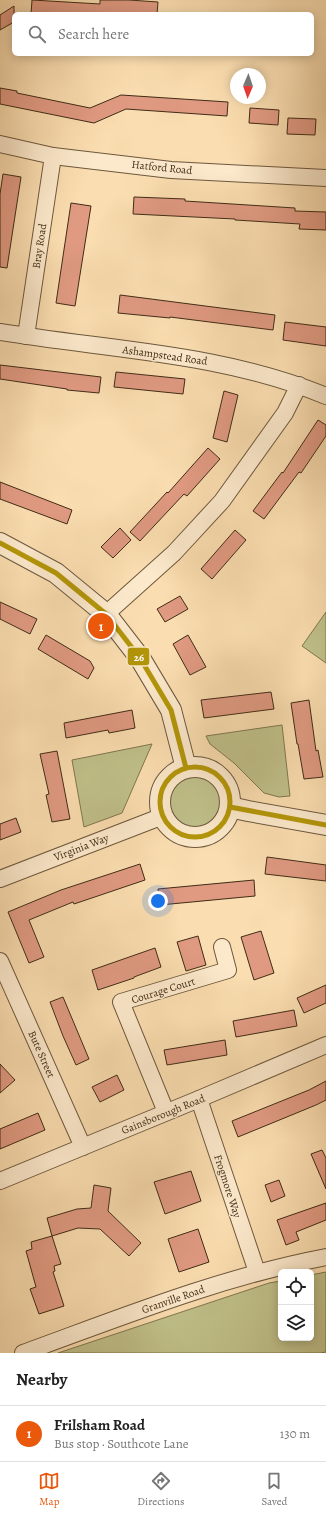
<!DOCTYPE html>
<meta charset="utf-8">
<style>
:root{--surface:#fff;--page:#f6f6f6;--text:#222;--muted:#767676;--line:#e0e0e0;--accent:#ea580c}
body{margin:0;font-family:Alegreya,serif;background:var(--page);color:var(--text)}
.controls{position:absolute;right:12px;bottom:12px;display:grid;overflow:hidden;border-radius:6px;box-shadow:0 2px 10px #0003}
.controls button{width:36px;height:36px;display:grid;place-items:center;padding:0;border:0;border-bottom:1px solid var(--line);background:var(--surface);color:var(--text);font:20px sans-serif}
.compass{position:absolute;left:230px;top:68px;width:36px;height:36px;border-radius:50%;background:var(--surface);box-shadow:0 2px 10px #0003;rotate:182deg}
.you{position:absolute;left:158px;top:901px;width:14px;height:14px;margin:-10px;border:3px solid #fff;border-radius:50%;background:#1a73e8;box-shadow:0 0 0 6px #1a73e833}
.badge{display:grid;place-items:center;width:26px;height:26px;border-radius:50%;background:var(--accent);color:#fff;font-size:13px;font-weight:700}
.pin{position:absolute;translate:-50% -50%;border:2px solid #fff;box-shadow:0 1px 4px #0006}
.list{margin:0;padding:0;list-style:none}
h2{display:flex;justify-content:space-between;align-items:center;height:52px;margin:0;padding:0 16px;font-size:17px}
h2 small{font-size:13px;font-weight:400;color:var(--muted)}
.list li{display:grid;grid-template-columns:26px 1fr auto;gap:12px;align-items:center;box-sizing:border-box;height:56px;padding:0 16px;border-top:1px solid var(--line)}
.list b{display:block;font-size:15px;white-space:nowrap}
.list p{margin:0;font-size:13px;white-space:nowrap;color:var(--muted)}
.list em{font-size:13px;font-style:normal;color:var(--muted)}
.icon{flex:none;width:22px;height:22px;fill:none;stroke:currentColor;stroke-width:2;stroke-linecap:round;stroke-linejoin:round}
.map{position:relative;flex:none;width:326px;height:1353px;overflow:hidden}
.search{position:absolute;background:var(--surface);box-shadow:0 2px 10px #0003;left:12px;right:12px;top:12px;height:44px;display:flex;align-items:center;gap:10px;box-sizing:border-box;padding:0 14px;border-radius:6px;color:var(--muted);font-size:15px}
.sheet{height:108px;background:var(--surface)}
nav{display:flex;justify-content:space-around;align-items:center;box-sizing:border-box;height:56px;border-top:1px solid var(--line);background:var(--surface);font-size:11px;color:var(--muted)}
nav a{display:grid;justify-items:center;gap:2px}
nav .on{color:var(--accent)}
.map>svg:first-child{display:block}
.green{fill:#c0c08a;stroke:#807650}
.building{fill:#e09a82;stroke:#402c16}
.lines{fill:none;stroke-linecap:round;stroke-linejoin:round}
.minor-casing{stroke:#6e583c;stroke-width:18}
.tertiary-casing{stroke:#6e583c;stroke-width:22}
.minor{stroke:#fce9cc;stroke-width:16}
.tertiary{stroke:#fce9cc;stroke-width:20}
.bus-1-casing{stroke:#fce9cc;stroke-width:8}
.bus-1{stroke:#b39609;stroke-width:5}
.labels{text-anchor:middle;stroke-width:3;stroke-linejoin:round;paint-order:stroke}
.street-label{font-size:11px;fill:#402c16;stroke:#fce9cc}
.line-badge{stroke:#fce9cc;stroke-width:1.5}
.badge-label{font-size:11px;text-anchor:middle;font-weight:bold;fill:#fff}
</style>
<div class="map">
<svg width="326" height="1353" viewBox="0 0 326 1353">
<rect width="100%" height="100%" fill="#faddb0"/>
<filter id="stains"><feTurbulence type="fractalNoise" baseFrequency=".005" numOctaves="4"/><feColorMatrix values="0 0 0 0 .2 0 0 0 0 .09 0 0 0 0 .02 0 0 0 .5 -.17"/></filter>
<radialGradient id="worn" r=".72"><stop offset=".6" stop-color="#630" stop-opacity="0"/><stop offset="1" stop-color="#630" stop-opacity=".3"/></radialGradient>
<g class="green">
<polygon points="326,612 326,663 302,646"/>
<polygon points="282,725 290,796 279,797 264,793 234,763 210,744 206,736"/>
<polygon points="152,744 122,813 84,827 72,760"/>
<circle cx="195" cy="802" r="28"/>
<polygon points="326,1272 326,1352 321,1353 58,1353 269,1283 281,1281 281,1338 311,1338 311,1275"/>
</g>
<g class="building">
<polygon points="32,0 100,4 100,0 129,0 158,2 157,14 31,14"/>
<polygon points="14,6 14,22 0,30 0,15"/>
<polygon points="0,88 17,91 17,93 90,108 121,95 228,102 227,116 126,109 94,123 0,104"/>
<polygon points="250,108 279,110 278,125 249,123"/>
<polygon points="288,118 316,119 315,135 287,134"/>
<polygon points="3,174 21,177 7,268 0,267 0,194"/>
<polygon points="134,197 185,199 185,201 295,208 295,211 326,212 326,230 299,229 300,224 235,220 235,219 133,214"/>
<polygon points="71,203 91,206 75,306 56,303"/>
<polygon points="120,295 275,315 273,330 170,317 170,318 118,313"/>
<polygon points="285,322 326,327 326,346 283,340"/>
<polygon points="0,365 101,377 99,393 67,390 67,389 0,379"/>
<polygon points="116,372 185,379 183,394 114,387"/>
<polygon points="224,391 238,395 227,442 213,438"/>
<polygon points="318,420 326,425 326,436 301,473 299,472 264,519 253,511 282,472 283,473"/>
<polygon points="208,448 220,459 187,496 184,494 140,541 130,532 167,492 168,493"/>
<polygon points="0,482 72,510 67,524 0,499"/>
<polygon points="120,528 131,540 113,558 101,547"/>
<polygon points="235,530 246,540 212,579 201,569"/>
<polygon points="180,596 188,609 165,622 157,609"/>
<polygon points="0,602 37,619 30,634 0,619"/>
<polygon points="46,635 90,661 94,668 88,679 38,649"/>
<polygon points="188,635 206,667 190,675 173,644"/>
<polygon points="271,692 274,709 204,718 201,700"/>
<polygon points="309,700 316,751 318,750 323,777 304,779 298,744 297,744 291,703"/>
<polygon points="132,710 135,728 109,733 108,730 66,738 64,723"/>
<polygon points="57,751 70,819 52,822 46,795 49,794 40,754"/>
<polygon points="16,818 21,832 0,840 0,824"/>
<polygon points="267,857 326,865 326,881 265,874"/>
<polygon points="140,864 145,880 74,904 73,902 29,920 44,957 29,963 8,912 61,890"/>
<polygon points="254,880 255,896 160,905 158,889"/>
<polygon points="261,931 274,973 254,980 241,937"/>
<polygon points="198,936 206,965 186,971 177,942"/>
<polygon points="155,948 161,967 134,977 134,978 98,990 92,970"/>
<polygon points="326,985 326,1003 304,1013 297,998"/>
<polygon points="63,997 89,1059 76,1065 63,1036 50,1002"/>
<polygon points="294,1010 297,1026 236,1037 233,1021"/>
<polygon points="225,1040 227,1055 167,1065 164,1050"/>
<polygon points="0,1064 15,1080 0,1093"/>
<polygon points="117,1075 124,1090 100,1102 92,1087"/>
<polygon points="326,1081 326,1100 316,1105 238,1137 232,1121 309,1090"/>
<polygon points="38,1113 45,1130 0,1149 0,1129"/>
<polygon points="322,1150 326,1158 326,1189 311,1154"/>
<polygon points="191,1171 201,1201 165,1214 154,1182"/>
<polygon points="279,1180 285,1196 271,1202 265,1185"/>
<polygon points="94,1185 111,1188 108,1211 141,1243 129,1256 100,1229 78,1228 52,1236 47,1218 77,1209 91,1208"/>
<polygon points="326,1203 326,1220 296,1232 299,1240 286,1245 277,1220"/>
<polygon points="198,1229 209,1262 179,1272 168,1239"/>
<polygon points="52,1236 61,1264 54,1266 55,1271 53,1272 64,1306 39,1314 30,1289 36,1287 26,1251 32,1249 31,1242"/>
</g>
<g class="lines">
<g class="minor-casing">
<g id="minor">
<polyline points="0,144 53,156 171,170 326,178"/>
<path d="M 0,332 C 109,350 223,353 326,396"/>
<polyline points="26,336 53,156"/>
<polyline points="106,614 174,553 222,501 285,413 299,385"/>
<polyline points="0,879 163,816"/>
<polyline points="0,961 83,1147"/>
<polyline points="199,1099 257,1272"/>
<polyline points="166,1112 121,1002 228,970 222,947"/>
<polyline points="0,1181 199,1099 326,1045"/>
<path d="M 23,1353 C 122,1317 221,1277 326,1257"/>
</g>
</g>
<g class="tertiary-casing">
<g id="tertiary">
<polyline points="0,543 56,573 106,614 140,658 171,710 186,768"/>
<circle cx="195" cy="802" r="35"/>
<polyline points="230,807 248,811 326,825"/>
</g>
</g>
<use href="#minor" class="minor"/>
<use href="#tertiary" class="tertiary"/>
<g class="bus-1-casing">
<g id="bus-1">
<polyline points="0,543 56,573 106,614 140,658 171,710 186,768"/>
<circle cx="195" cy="802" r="35"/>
<polyline points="230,807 326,825"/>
</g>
</g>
<use href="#bus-1" class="bus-1"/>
</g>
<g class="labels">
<g class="street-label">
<text transform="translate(162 167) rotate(6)" y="4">Hatford Road</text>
<text transform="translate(39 246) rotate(-81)" y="4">Bray Road</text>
<text transform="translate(165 355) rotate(8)" y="4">Ashampstead Road</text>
<text transform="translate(81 847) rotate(-21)" y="4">Virginia Way</text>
<text transform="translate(163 990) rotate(-17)" y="4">Courage Court</text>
<text transform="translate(42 1054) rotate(66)" y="4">Bute Street</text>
<text transform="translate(163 1114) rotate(-22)" y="4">Gainsborough Road</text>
<text transform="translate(228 1186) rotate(72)" y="4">Frogmore Way</text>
<text transform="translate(173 1299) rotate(-19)" y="4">Granville Road</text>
</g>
</g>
<rect class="line-badge" x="127" y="647" width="23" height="19" rx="4" fill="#b39609"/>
<g class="badge-label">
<text x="139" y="661">26</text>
</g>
<rect width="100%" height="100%" filter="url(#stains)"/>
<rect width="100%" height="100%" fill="url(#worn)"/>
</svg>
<div class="controls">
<button><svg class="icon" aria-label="locate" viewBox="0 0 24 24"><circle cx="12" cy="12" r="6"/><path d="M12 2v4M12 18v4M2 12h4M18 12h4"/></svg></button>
<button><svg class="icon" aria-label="layers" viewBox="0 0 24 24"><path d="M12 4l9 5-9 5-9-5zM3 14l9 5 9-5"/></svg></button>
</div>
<svg class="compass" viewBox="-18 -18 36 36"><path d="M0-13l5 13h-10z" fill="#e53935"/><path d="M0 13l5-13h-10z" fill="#767676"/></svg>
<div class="you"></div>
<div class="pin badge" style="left:101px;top:626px">1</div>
<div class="search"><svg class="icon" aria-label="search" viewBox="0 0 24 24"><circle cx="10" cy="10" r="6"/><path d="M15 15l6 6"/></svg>Search here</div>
</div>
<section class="sheet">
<h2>Nearby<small></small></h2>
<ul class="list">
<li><span class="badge">1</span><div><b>Frilsham Road</b><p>Bus stop · Southcote Lane</p></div><em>130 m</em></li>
</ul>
</section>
<nav>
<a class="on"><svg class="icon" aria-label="map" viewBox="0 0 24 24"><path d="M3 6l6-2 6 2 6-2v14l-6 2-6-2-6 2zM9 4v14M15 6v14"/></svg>Map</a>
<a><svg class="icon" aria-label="directions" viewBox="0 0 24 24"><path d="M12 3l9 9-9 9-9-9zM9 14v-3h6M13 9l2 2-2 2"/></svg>Directions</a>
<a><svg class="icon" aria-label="saved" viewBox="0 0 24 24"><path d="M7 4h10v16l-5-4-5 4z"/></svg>Saved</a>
</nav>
